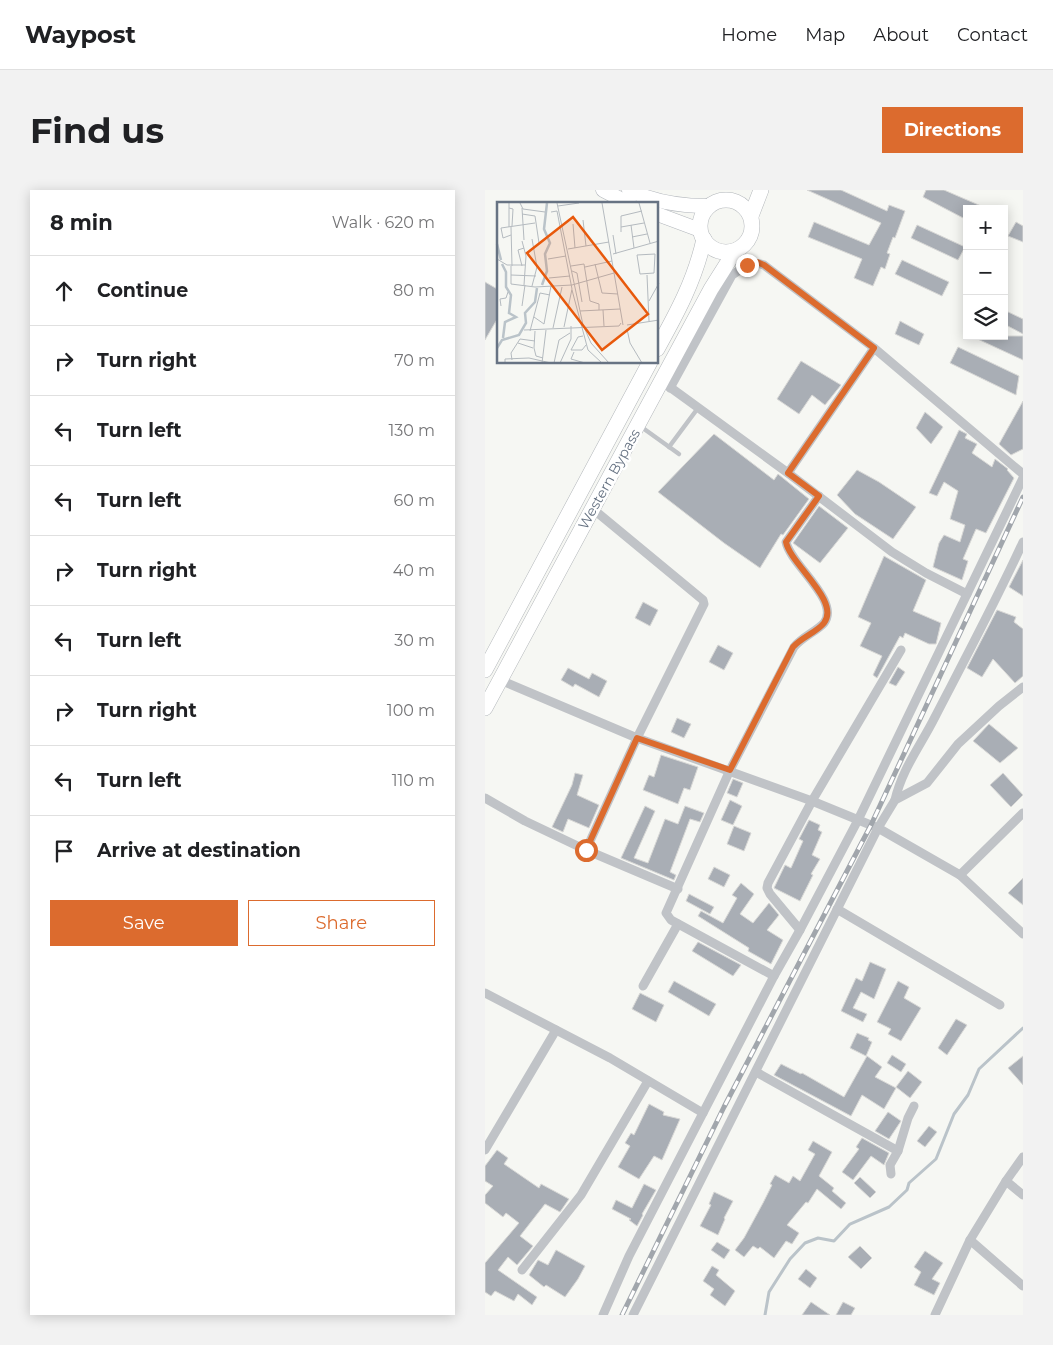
<!DOCTYPE html>
<meta charset="utf-8">
<style>
:root{--surface:#fff;--page:#f2f2f2;--text:#202124;--muted:#757577;--line:#e0e0e0;--accent:#dc6b2e}
body{margin:0;font-family:Montserrat,sans-serif;background:var(--page);color:var(--text)}
.controls{position:absolute;right:15px;top:15px;display:grid;overflow:hidden;border-radius:0px;box-shadow:0 2px 12px #0003}
.controls button{width:45px;height:45px;display:grid;place-items:center;padding:0;border:0;border-bottom:1px solid var(--line);background:var(--surface);color:var(--text);font:25px sans-serif}
.stop{position:absolute;width:15px;height:15px;margin:-11px;border:4px solid #dc6b2e;border-radius:50%;background:#fff}
.stop.end{background:#dc6b2e;border-color:#fff;box-shadow:0 1px 5px #0008}
.list{margin:0;padding:0;list-style:none}
h2{display:flex;justify-content:space-between;align-items:center;height:65px;margin:0;padding:0 20px;font-size:21px}
h2 small{font-size:16px;font-weight:400;color:var(--muted)}
.list li{display:grid;grid-template-columns:32px 1fr auto;gap:15px;align-items:center;box-sizing:border-box;height:70px;padding:0 20px;border-top:1px solid var(--line)}
.list b{display:block;font-size:19px;white-space:nowrap}
.list em{font-size:16px;font-style:normal;color:var(--muted)}
.actions{display:flex;gap:10px;padding:15px 20px}
.actions a{flex:1;padding:11px 0;border:1px solid var(--accent);border-radius:0px;text-align:center;font-size:18px;color:var(--accent)}
.actions .main{background:var(--accent);color:#fff}
.icon{flex:none;width:28px;height:28px;fill:none;stroke:currentColor;stroke-width:2;stroke-linecap:round;stroke-linejoin:round}
.map{position:relative;flex:none;width:538px;height:1125px;overflow:hidden;border-radius:0px}
header{display:flex;align-items:center;gap:30px;box-sizing:border-box;height:70px;padding:0 25px;background:var(--surface);border-bottom:1px solid var(--line)}
header strong{font-size:24px}
nav{display:flex;gap:28px;margin-inline-start:auto;font-size:18px}
.intro{display:flex;align-items:center;justify-content:space-between;box-sizing:border-box;height:120px;padding:0 30px}
h1{margin:0;font-size:35px}
.button{padding:12px 22px;border-radius:0px;background:var(--accent);color:#fff;font-size:18px;font-weight:700}
main{display:flex;gap:30px;padding:0 30px}
aside{flex:1;background:var(--surface);border-radius:0px;box-shadow:0 2px 12px #0003}
.map>svg:first-child{display:block}
.lines{fill:none;stroke-linecap:round;stroke-linejoin:round}
.stream{stroke:#bac3c9;stroke-width:3}
.building{fill:#a9aeb5;stroke:#d8d8d6}
.secondary-casing{stroke:#b2b6bc;stroke-width:15}
.primary-casing{stroke:#b3b7bb;stroke-width:16}
.service{stroke:#c0c3c7;stroke-width:4.5}
.minor{stroke:#c0c3c7;stroke-width:9}
.secondary{stroke:#fff;stroke-width:14}
.primary{stroke:#fff;stroke-width:15}
.rail-casing{stroke:#a1a6ac;stroke-width:5}
.rail{stroke:#fff;stroke-width:3;stroke-dasharray:9;stroke-linecap:butt}
.route{stroke:#dc6b2e;stroke-width:6}
.labels{text-anchor:middle;stroke-width:5;stroke-linejoin:round;paint-order:stroke}
.street-label{font-size:14px;fill:#677383;stroke:#fff}
.inset-river{fill:none;stroke:#bac3c9;stroke-width:2.5}
.inset-road{fill:none;stroke:#b4babf;stroke-width:1}
.view{fill:#e8590c;fill-opacity:0.15;stroke:#e8590c;stroke-width:2.5}
.inset-edge{fill:none;stroke:#677383;stroke-width:2.5}
</style>
<header>
<strong>Waypost</strong>
<nav><a>Home</a><a>Map</a><a>About</a><a>Contact</a></nav>
</header>
<div class="intro"><h1>Find us</h1><a class="button">Directions</a></div>
<main>
<aside>
<h2>8 min<small>Walk · 620 m</small></h2>
<ul class="list">
<li><svg class="icon" aria-label="ahead" viewBox="0 0 24 24"><path d="M12 20V5M6 11l6-6 6 6"/></svg><div><b>Continue</b></div><em>80 m</em></li>
<li><svg class="icon" aria-label="right" viewBox="0 0 24 24"><path d="M7 20v-9h11M14 6l5 5-5 5"/></svg><div><b>Turn right</b></div><em>70 m</em></li>
<li><svg class="icon" aria-label="left" viewBox="0 0 24 24"><path d="M17 20v-9H6M10 6l-5 5 5 5"/></svg><div><b>Turn left</b></div><em>130 m</em></li>
<li><svg class="icon" aria-label="left" viewBox="0 0 24 24"><path d="M17 20v-9H6M10 6l-5 5 5 5"/></svg><div><b>Turn left</b></div><em>60 m</em></li>
<li><svg class="icon" aria-label="right" viewBox="0 0 24 24"><path d="M7 20v-9h11M14 6l5 5-5 5"/></svg><div><b>Turn right</b></div><em>40 m</em></li>
<li><svg class="icon" aria-label="left" viewBox="0 0 24 24"><path d="M17 20v-9H6M10 6l-5 5 5 5"/></svg><div><b>Turn left</b></div><em>30 m</em></li>
<li><svg class="icon" aria-label="right" viewBox="0 0 24 24"><path d="M7 20v-9h11M14 6l5 5-5 5"/></svg><div><b>Turn right</b></div><em>100 m</em></li>
<li><svg class="icon" aria-label="left" viewBox="0 0 24 24"><path d="M17 20v-9H6M10 6l-5 5 5 5"/></svg><div><b>Turn left</b></div><em>110 m</em></li>
<li><svg class="icon" aria-label="arrive" viewBox="0 0 24 24"><path d="M6 21V4h12l-3 4 3 4H6"/></svg><div><b>Arrive at destination</b></div></li>
</ul>
<div class="actions"><a class="main">Save</a><a>Share</a></div>
</aside>
<div class="map">
<svg width="538" height="1125" viewBox="0 0 538 1125">
<rect width="100%" height="100%" fill="#f6f7f3"/>
<g class="lines">
<polyline class="stream" points="280,1125 284,1102 305,1069 320,1053 333,1048 349,1051 365,1034 404,1017 422,1000 424,993 451,969 469,924 483,905 494,879 538,838"/>
</g>
<g class="building">
<polygon points="322,0 356,0 402,21 404,15 420,21 410,48 408,47 402,63 405,64 400,79 396,77 388,96 369,88 377,69 323,47 329,32 384,55 396,33"/>
<polygon points="441,0 459,0 503,19 482,19 482,30 438,7"/>
<polygon points="531,32 538,36 538,52 523,46"/>
<polygon points="432,35 480,57 473,70 426,48"/>
<polygon points="417,70 464,92 457,106 410,84"/>
<polygon points="0,92 14,100 14,126 0,150"/>
<polygon points="519,120 538,129 538,144 519,134"/>
<polygon points="415,131 439,144 434,155 410,144"/>
<polygon points="486,146 538,146 538,170"/>
<polygon points="473,157 534,186 531,205 465,173"/>
<polygon points="316,171 356,195 340,215 327,205 314,224 292,209"/>
<polygon points="538,211 538,259 526,265 514,254"/>
<polygon points="440,222 458,237 446,254 431,238"/>
<polygon points="474,240 482,244 480,248 492,254 487,263 507,277 510,269 523,279 522,280 529,288 501,343 491,339 478,369 483,371 477,390 448,377 454,353 459,345 475,352 480,335 465,329 473,301 459,292 452,306 444,303"/>
<polygon points="229,244 289,290 293,284 324,309 298,345 296,344 275,378 239,353 173,302"/>
<polygon points="372,280 394,292 431,317 408,349 370,324 352,305"/>
<polygon points="334,316 363,338 335,373 308,353"/>
<polygon points="399,366 441,390 428,421 456,433 451,454 444,454 420,443 418,448 415,446 392,488 388,485 397,466 375,456 386,433 373,427"/>
<polygon points="538,370 538,406 524,397"/>
<polygon points="158,412 173,420 165,436 150,428"/>
<polygon points="512,420 531,427 529,432 538,439 538,486 530,493 508,469 497,487 482,478"/>
<polygon points="233,455 248,463 239,480 224,472"/>
<polygon points="413,477 420,482 411,496 404,493"/>
<polygon points="83,478 104,489 107,483 122,491 114,507 90,494 88,497 76,490"/>
<polygon points="192,528 206,534 199,548 186,542"/>
<polygon points="504,534 533,558 515,573 488,551"/>
<polygon points="176,565 213,577 205,600 199,598 193,614 158,600 164,585 169,587"/>
<polygon points="90,583 98,585 92,605 114,615 104,638 83,629 78,642 67,637 87,595"/>
<polygon points="518,583 538,605 526,617 505,595"/>
<polygon points="248,589 258,593 252,607 242,603"/>
<polygon points="245,610 257,616 248,635 236,630"/>
<polygon points="160,616 170,621 149,668 163,673 180,629 193,634 200,616 219,623 215,632 205,629 185,682 191,685 189,690 136,668"/>
<polygon points="324,630 335,635 333,640 337,642 327,665 335,669 326,684 328,685 315,711 289,698 300,675 306,678 318,651 314,649"/>
<polygon points="249,636 266,643 259,661 242,654"/>
<polygon points="229,677 245,685 239,697 223,689"/>
<polygon points="538,688 538,715 523,703"/>
<polygon points="256,693 269,704 255,724 268,733 284,713 294,725 282,740 298,750 286,774 263,761 264,758 213,726 216,721 238,733 252,708 247,705"/>
<polygon points="204,704 229,717 225,724 201,711"/>
<polygon points="213,752 256,775 248,786 207,761"/>
<polygon points="385,772 401,779 389,809 376,802 368,818 382,824 378,832 356,821 371,788 377,791"/>
<polygon points="189,791 231,814 224,826 183,802"/>
<polygon points="413,791 424,797 419,808 436,818 416,851 403,844 406,839 392,832"/>
<polygon points="155,803 179,815 171,832 147,819"/>
<polygon points="471,829 482,835 462,865 453,858"/>
<polygon points="372,843 384,848 383,850 387,852 381,866 365,858"/>
<polygon points="407,865 421,874 416,882 402,873"/>
<polygon points="382,866 397,877 390,887 411,898 399,919 377,905 366,926 289,885 296,874 316,884 317,883 359,907"/>
<polygon points="538,866 538,895 523,878"/>
<polygon points="423,881 437,892 425,908 411,897"/>
<polygon points="164,914 179,922 178,925 195,929 177,970 169,966 154,989 133,977 145,956 140,953 146,943 149,945"/>
<polygon points="403,922 416,931 404,949 390,941"/>
<polygon points="444,936 452,942 440,957 432,951"/>
<polygon points="377,948 404,963 399,975 386,966 368,990 357,982 374,959 371,957"/>
<polygon points="328,951 347,962 334,986 349,998 347,1001 361,1013 356,1019 332,999 323,1013 321,1012 302,1035 314,1043 307,1054 301,1051 289,1068 275,1057 273,1059 268,1056 259,1067 250,1060 259,1048 278,1013 287,995 285,994 290,985 304,993 308,986 315,991 330,964 323,960"/>
<polygon points="12,960 23,968 19,974 54,998 56,994 84,1009 75,1022 60,1014 35,1046 48,1056 32,1075 23,1067 13,1080 52,1107 47,1115 33,1104 29,1111 10,1101 6,1106 0,1102 0,1073 34,1033 21,1023 18,1027 0,1013 0,1005 8,996 0,991 0,976"/>
<polygon points="375,987 391,1002 385,1008 369,993"/>
<polygon points="159,994 171,1000 157,1024 158,1025 152,1036 144,1030 146,1029 127,1019 131,1010 147,1018"/>
<polygon points="229,1002 248,1011 239,1028 240,1029 233,1045 215,1036 226,1015 224,1014"/>
<polygon points="232,1052 245,1060 239,1069 226,1060"/>
<polygon points="375,1056 387,1068 376,1079 363,1067"/>
<polygon points="71,1060 100,1076 93,1089 80,1107 61,1095 59,1097 44,1085 53,1070 63,1075"/>
<polygon points="440,1061 458,1073 447,1089 455,1093 449,1105 429,1095 436,1082 429,1077"/>
<polygon points="227,1076 234,1080 231,1085 250,1101 240,1116 225,1105 229,1099 218,1091"/>
<polygon points="321,1079 332,1088 325,1098 313,1089"/>
<polygon points="326,1112 345,1125 317,1125"/>
<polygon points="358,1112 370,1118 366,1125 351,1125"/>
</g>
<g class="lines">
<g class="secondary-casing">
<g id="secondary">
<polyline points="118,0 145,14"/>
<path d="M 144,0 C 169,12 195,16 222,16"/>
<polyline points="172,24 215,40"/>
</g>
</g>
<g class="primary-casing">
<g id="primary">
<circle cx="241" cy="36" r="26"/>
<polyline points="266,26 276,0"/>
<path d="M 172,159 C 192,123 210,90 219,49"/>
<polyline points="0,480 165,172"/>
<polyline points="0,518 226,99 250,61"/>
</g>
</g>
<g class="service">
<polyline points="155,236 194,264"/>
<polyline points="184,257 213,218"/>
</g>
<g class="minor">
<polyline points="182,195 303,283 407,362 441,383 482,404"/>
<path d="M 185,198 L 247,85 C 258,78 266,70 279,75 L 389,158 L 538,284"/>
<polyline points="303,283 389,158"/>
<polyline points="15,490 152,548 327,611 393,638 475,685 538,744"/>
<polyline points="0,608 40,631 101,660 193,699"/>
<path d="M 410,610 C 417,579 436,555 450,527 C 480,469 511,411 538,352"/>
<polyline points="101,660 152,548 219,414 218,410 108,319"/>
<polyline points="475,685 538,623"/>
<polyline points="352,719 515,815"/>
<polyline points="315,740 285,704 282,698 283,693 327,611 416,460"/>
<path d="M 289,786 L 186,730 L 181,723 L 245,580 L 309,457 C 317,447 332,441 339,433 C 356,411 305,374 301,352 L 334,306"/>
<polyline points="158,796 193,734"/>
<polyline points="0,803 125,868 218,923"/>
<polyline points="271,882 413,961"/>
<polyline points="0,960 71,840"/>
<polyline points="406,984 405,975 413,961 423,928 429,916"/>
<polyline points="521,991 538,1005"/>
<polyline points="485,1050 538,1096"/>
<polyline points="37,1080 96,1005 163,891"/>
<polyline points="118,1125 144,1066 218,923 289,786 315,740 373,630 538,288"/>
<polyline points="148,1125 393,638 410,610 442,593 473,554 514,516 538,497"/>
<polyline points="450,1125 485,1050 521,991 538,967"/>
</g>
<use href="#secondary" class="secondary"/>
<use href="#primary" class="primary"/>
<g class="rail-casing">
<polyline id="rail" points="137,1125 239,917 386,635 538,307"/>
</g>
<use href="#rail" class="rail"/>
</g>
<g class="lines">
<path class="route" d="M 101,660 L 152,548 L 245,580 L 308,457 C 317,447 332,442 339,433 C 356,411 305,374 301,352 L 334,306 L 303,283 L 389,158 L 279,75 L 272,72 L 262,75"/>
</g>
<g class="labels">
<g class="street-label">
<text transform="translate(124 289) rotate(-61)" y="5">Western Bypass</text>
</g>
</g>
<g transform="translate(12 12)">
<rect width="161" height="161" fill="#f6f7f3"/>
<path class="inset-river" d="M 0,42 L 4,58M 5,62 L 9,70 L 9,85 L 14,93 L 12,111 L 19,115 L 8,120 L 6,136M 45,83 L 50,69 L 48,52 L 53,41 L 47,27 L 50,1M 0,146 L 5,138 L 22,133 L 29,121 L 28,111 L 38,100 L 40,86"/>
<path class="inset-road" d="M 23,1 L 26,7 L 48,10M 60,1 L 86,123 L 94,141 L 112,161M 105,1 L 126,123M 142,1 L 153,41M 61,4 L 82,1M 12,6 L 16,7 L 15,24M 25,6 L 27,38M 54,10 L 60,9 L 75,87 L 67,125M 25,12 L 38,14 L 42,41M 86,18 L 89,44M 76,22 L 78,46M 134,23 L 137,46M 12,25 L 12,1M 14,25 L 15,64M 124,25 L 147,21M 124,30 L 124,14 L 145,9M 14,33 L 6,36 L 4,26 L 38,21M 116,33 L 119,52M 135,35 L 150,32M 25,39 L 29,54 L 27,83M 71,47 L 112,40M 116,52 L 162,39M 158,52 L 157,71 L 143,72 L 140,53 ZM 0,57 L 10,63 L 28,63M 51,57 L 69,54M 98,62 L 105,91 L 121,92M 14,64 L 14,82 L 38,85 L 75,83 L 117,71M 25,64 L 21,48 L 27,46M 74,64 L 87,62 L 93,99 L 102,102 L 102,108M 88,65 L 115,59M 75,69 L 80,71 L 85,100M 14,73 L 39,74M 150,73 L 152,119M 52,76 L 73,74M 35,84 L 40,65 L 35,37M 75,88 L 91,148 L 105,161M 152,99 L 162,81M 4,104 L 3,97 L 9,96 L 11,90M 25,104 L 28,83M 106,108 L 107,124M 83,109 L 123,107M 37,115 L 47,122 L 54,84M 130,123 L 162,118M 56,126 L 65,85M 130,127 L 133,141 L 145,161M 27,128 L 122,124 L 124,121M 33,129 L 43,91 L 53,93M 38,129 L 37,146 L 39,154 L 46,156M 86,134 L 81,135 L 74,148 L 85,148 L 89,143M 21,141 L 36,146M 77,150 L 74,157 L 88,161M 15,158 L 14,151 L 23,137 L 38,139M 8,161 L 8,157 L 32,156 L 54,161M 45,161 L 49,128M 57,161 L 62,138 L 73,131M 63,161 L 74,137 L 74,124"/>
<path class="view" d="M 76,15 L 151,112 L 105,148 L 30,51 Z"/>
<rect width="161" height="161" class="inset-edge"/>
</g>
</svg>
<div class="controls">
<button>+</button>
<button>−</button>
<button><svg class="icon" aria-label="layers" viewBox="0 0 24 24"><path d="M12 4l9 5-9 5-9-5zM3 14l9 5 9-5"/></svg></button>
</div>
<div class="stop" style="left:101px;top:660px"></div>
<div class="stop end" style="left:262px;top:75px"></div>
</div>
</main>
